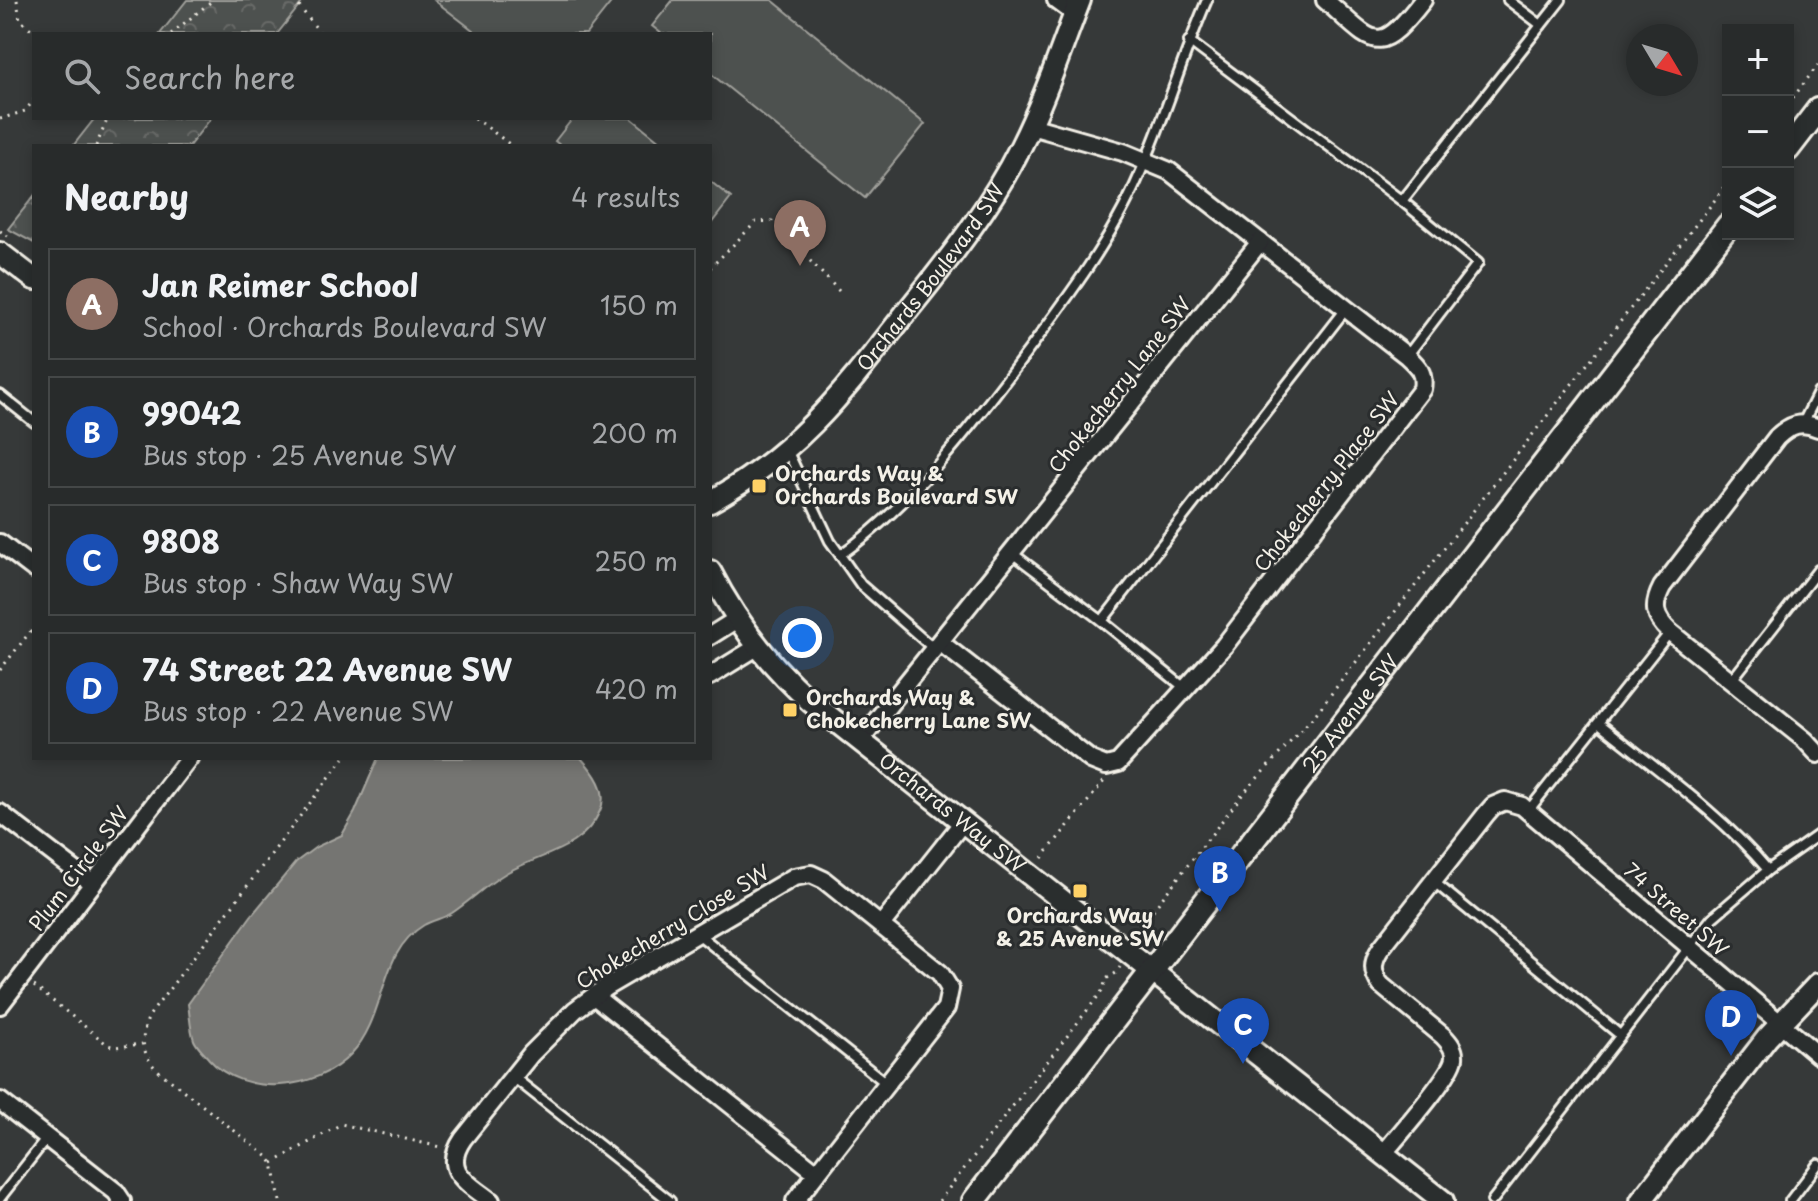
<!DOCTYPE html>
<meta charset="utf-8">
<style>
:root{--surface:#282b2b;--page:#303333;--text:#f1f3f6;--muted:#a5a7a9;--line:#444747;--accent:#ffd166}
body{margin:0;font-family:"Playpen Sans",sans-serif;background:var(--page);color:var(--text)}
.controls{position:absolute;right:24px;top:24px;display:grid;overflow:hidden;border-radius:0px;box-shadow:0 4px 12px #0003}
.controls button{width:72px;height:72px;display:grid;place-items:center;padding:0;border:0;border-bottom:2px solid var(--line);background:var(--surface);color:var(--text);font:40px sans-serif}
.compass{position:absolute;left:1626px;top:24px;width:72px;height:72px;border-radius:50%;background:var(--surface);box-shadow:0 4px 12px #0003;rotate:128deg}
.you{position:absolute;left:802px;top:638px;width:28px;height:28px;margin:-20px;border:6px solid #fff;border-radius:50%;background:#1a73e8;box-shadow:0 0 0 12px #1a73e833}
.badge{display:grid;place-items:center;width:52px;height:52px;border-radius:50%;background:var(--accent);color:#fff;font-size:26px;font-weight:700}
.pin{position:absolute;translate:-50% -66px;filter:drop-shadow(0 2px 4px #0008)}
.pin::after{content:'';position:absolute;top:42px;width:28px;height:24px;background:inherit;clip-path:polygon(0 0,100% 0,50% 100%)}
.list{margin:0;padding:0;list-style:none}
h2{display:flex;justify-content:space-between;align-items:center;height:104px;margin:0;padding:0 32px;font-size:34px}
h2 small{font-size:26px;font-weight:400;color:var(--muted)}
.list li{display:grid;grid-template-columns:52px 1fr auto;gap:24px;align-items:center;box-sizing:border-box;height:112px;margin:0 16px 16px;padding:0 16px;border:2px solid var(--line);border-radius:0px}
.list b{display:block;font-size:30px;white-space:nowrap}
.list p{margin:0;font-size:26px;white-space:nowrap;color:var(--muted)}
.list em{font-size:26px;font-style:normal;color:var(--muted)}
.icon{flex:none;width:44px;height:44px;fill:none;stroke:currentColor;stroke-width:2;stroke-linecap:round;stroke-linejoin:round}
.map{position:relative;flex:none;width:1818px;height:1201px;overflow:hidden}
.search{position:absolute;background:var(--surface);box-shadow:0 4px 12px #0003;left:32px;top:32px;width:680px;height:88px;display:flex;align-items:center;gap:20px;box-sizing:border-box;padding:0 28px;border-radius:0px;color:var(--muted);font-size:30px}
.panel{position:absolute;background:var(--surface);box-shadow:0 4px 12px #0003;left:32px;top:144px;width:680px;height:616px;border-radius:0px}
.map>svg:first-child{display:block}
.park{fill:url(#park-crowns);stroke:#a1a19c;stroke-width:2}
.garden{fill:#4e514f;stroke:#a1a19c;stroke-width:2}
.water{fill:#757572;stroke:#a8a7a1;stroke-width:2}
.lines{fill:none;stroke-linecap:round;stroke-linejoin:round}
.service-casing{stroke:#f4f1e8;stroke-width:14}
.minor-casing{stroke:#f4f1e8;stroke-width:22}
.tertiary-casing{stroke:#f4f1e8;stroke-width:26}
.secondary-casing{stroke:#f4f1e8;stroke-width:28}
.path{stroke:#f4f1e8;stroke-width:3;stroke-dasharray:2 6;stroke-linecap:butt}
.service{stroke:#2a2d2e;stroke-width:8}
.minor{stroke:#2a2d2e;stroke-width:16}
.tertiary{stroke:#2a2d2e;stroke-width:20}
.secondary{stroke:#2a2d2e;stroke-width:22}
.poi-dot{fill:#ffd166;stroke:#2a2d2e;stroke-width:3}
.labels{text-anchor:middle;stroke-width:6;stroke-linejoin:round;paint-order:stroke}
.street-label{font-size:20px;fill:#f4f1e8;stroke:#2a2d2e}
.poi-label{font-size:20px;font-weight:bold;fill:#f4f1e8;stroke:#2a2d2e;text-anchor:start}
</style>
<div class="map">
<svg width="1818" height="1201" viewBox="0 0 1818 1201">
<defs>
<pattern id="park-crowns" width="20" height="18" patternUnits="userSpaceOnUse" patternTransform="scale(2)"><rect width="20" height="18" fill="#4e514f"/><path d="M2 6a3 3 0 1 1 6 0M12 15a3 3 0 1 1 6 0" fill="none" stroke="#686a68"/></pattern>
</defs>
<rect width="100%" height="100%" fill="#363939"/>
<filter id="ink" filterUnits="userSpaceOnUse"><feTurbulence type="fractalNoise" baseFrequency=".0125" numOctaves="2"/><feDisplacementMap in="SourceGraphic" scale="16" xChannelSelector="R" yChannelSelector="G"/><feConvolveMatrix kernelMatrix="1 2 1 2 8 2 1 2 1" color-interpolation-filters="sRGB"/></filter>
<g filter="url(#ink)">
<g class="park">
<polygon points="187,0 304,0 277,34 160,34"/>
<polygon points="95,118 211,118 189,146 73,146"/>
<polygon points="34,196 34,243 8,229"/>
</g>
<g class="garden">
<polygon points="434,0 613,0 586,34 478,34"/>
<polygon points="673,0 772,0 925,124 865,198 710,73 710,34 662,34 652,26"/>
<polygon points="573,118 631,118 666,146 561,146 555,141"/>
<polygon points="710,181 731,198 710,225"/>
</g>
<path class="water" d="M 378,758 L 581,758 C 594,772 609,791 600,811 C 582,851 539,854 506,873 C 486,885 471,900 452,913 C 444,918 433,920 424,925 C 377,953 388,1016 351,1054 C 317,1091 243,1098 209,1059 C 204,1053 197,1047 194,1040 C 190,1029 190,1016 188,1004 L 251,916 L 296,862 L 316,847 L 342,835 L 355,812 Z"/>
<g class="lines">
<g class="service-casing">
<g id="service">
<polyline points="1508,0 1541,25"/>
<polyline points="1189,41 1402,201 1478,263 1407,356"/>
<polyline points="1402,201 1561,0"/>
<polyline points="0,395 34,422"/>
<polyline points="1803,423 1818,393"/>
<path d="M 787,450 L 830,541 L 840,555 C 910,507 974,423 1025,355 C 1066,300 1112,239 1139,176 C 1165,118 1182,58 1207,0"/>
<polyline points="1012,553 1102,621 1186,689"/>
<polyline points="840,555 861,585 934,649"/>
<polyline points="1102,621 1346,309"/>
<polyline points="1731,681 1818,570"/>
<path d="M 1599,723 C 1657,770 1720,813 1768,870"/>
<polyline points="1528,811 1670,632"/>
<polyline points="1433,881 1620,1035"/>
<polyline points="698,934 886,1083"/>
<polyline points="512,1076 670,1201"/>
<polyline points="0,1198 47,1138"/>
<polyline points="1492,1201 1712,918 1768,870 1818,835"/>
<polyline points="1790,1201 1818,1164"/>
</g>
</g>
<g class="minor-casing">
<g id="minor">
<polyline points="1056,0 1075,14"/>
<path d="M 1325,0 C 1375,44 1377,59 1423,0"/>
<path d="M 1818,428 C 1801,420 1790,425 1777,437 L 1662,587 C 1652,606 1654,617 1670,632 L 1805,740 L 1818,754"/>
<polyline points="0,543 34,569"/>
<polyline points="710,636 737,619"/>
<path d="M 941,643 L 1091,760 L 1106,766 L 1118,763 L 1224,646 L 1422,389 C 1425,373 1418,366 1407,356 L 1169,171 L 1123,152 L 1031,126"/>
<polyline points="710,676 757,647"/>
<polyline points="860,741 1260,242"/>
<polyline points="0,813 93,884"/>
<polyline points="881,925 963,822"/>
<polyline points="594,996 817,1173"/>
<polyline points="0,1005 189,758"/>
<polyline points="0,1101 116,1192 122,1201"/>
<path d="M 1383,1154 C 1397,1137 1452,1075 1454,1058 C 1455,1049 1449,1042 1443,1036 L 1381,985 C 1371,972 1372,961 1381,948 L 1486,814 L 1493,806 L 1505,801 L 1522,806 L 1818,1055"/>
<path d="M 491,1201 C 468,1183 441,1171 463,1139 L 531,1054 L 575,1010 L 606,987 L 794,877 L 811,874 L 824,880 L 940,973 L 950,989 L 946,1008 L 795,1201"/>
</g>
</g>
<g class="tertiary-casing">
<g id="tertiary">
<polyline points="0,253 34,279"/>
<path id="s1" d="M 710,502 C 801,451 845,390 908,310 C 950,258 991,206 1021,146 C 1045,98 1061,49 1080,0"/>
<path id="s2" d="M 710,571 C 736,622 768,664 811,702 L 1443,1201"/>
<polyline points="1641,1201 1767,1038 1818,984"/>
</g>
</g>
<g class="secondary-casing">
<g id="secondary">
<polyline points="1788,149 1818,110"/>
<path id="s3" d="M 974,1201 L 1728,226"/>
</g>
</g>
<g class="path">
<polyline points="17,0 20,20 37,34"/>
<polyline points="294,0 321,34"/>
<polyline points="171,34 213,0"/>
<polyline points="1788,104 1818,65"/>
<polyline points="475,118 512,146"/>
<polyline points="0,119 25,111 34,100"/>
<polyline points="96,146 108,118"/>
<polyline points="0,231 8,236"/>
<polyline points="710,268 756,222 772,221 839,291"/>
<polyline points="0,670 34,627"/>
<polyline points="1042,858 1105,780"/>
<polyline points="1138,936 1141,931 1141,921 1150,914 1242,795 1314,716 1728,183"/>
<polyline points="34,986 108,1045 115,1047 142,1044"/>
<polyline points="273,1163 341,1124 440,1147"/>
<path d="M 280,1201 L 273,1163 L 268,1157 L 156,1069 C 141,1052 140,1037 149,1016 L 344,758"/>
<polyline points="939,1201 1103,990 1106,979 1116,973 1120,967"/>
</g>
<use href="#service" class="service"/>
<use href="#minor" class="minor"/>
<use href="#tertiary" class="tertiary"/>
<use href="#secondary" class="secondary"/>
</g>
</g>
<g class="poi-dot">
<rect x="751" y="478" width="16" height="16" rx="4"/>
<rect x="782" y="702" width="16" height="16" rx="4"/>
<rect x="1072" y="883" width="16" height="16" rx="4"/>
</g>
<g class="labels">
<g class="street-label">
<text dy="7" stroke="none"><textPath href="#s1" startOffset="318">Orchards Boulevard SW</textPath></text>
<text transform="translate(1120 385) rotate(-52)" y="7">Chokecherry Lane SW</text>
<text transform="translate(1327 482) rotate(-52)" y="7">Chokecherry Place SW</text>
<text dy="7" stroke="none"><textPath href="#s3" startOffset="616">25 Avenue SW</textPath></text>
<text dy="7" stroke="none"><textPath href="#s2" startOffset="346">Orchards Way SW</textPath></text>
<text transform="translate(79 869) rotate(-53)" y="7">Plum Circle SW</text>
<text transform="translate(1676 910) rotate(41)" y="7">74 Street SW</text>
<text transform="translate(673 927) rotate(-31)" y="7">Chokecherry Close SW</text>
</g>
<g class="poi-label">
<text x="775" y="481">Orchards Way &amp;<tspan x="775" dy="23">Orchards Boulevard SW</tspan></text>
<text x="806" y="705">Orchards Way &amp;<tspan x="806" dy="23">Chokecherry Lane SW</tspan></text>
<text x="1080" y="923" text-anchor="middle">Orchards Way<tspan x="1080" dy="23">&amp; 25 Avenue SW</tspan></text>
</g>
</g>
</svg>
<div class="controls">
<button>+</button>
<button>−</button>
<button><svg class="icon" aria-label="layers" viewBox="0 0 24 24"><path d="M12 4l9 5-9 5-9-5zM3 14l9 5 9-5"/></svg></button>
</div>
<svg class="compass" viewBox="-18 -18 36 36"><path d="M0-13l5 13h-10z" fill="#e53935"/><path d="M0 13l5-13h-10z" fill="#a5a7a9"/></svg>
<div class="you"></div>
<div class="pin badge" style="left:800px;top:266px;background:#8d6e63">A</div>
<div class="pin badge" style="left:1220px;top:912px;background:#1a4fb4">B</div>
<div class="pin badge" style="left:1243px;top:1064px;background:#1a4fb4">C</div>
<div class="pin badge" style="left:1731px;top:1056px;background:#1a4fb4">D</div>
<div class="search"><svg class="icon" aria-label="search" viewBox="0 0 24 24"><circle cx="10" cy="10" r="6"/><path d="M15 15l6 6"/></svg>Search here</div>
<section class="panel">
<h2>Nearby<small>4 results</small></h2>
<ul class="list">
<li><span class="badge" style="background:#8d6e63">A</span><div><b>Jan Reimer School</b><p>School · Orchards Boulevard SW</p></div><em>150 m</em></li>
<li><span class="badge" style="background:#1a4fb4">B</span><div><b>99042</b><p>Bus stop · 25 Avenue SW</p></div><em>200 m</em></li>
<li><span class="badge" style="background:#1a4fb4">C</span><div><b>9808</b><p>Bus stop · Shaw Way SW</p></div><em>250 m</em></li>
<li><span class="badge" style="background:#1a4fb4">D</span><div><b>74 Street 22 Avenue SW</b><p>Bus stop · 22 Avenue SW</p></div><em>420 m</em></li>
</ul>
</section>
</div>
